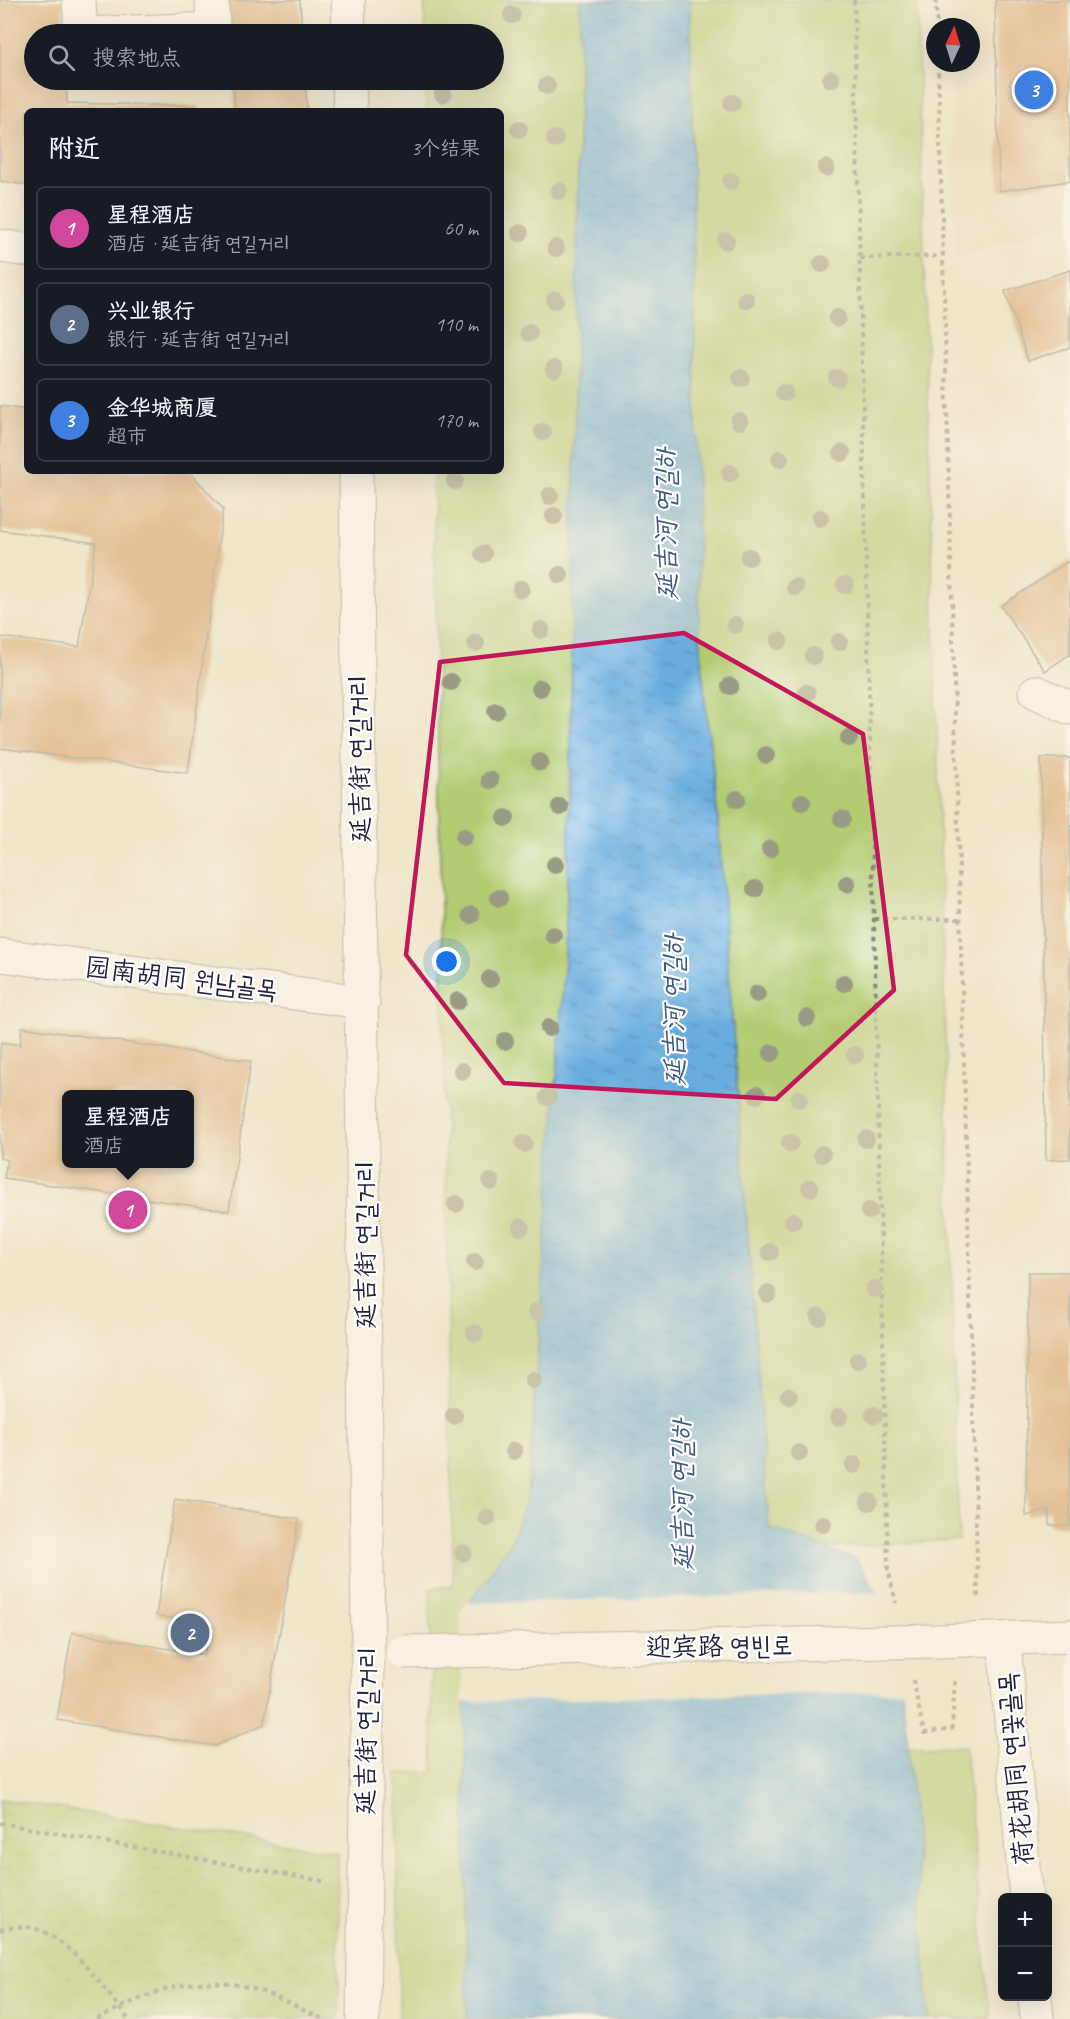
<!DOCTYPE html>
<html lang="zh">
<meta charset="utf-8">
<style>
:root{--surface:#171b24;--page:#242831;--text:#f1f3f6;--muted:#9ea1a6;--line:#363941;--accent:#8c9099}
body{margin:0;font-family:Caveat,"LXGW WenKai TC","Poor Story",sans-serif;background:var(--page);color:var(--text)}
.controls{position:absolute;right:18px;bottom:18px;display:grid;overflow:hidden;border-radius:9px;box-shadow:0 6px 24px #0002}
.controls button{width:54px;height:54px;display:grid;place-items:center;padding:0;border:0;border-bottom:2px solid var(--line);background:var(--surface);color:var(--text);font:30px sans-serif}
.compass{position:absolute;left:926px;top:18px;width:54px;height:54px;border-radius:50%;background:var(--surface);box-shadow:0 6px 24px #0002;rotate:4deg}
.you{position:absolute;left:447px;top:962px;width:21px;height:21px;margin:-15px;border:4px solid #fff;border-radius:50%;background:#1a73e8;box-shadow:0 0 0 9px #1a73e833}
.badge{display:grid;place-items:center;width:39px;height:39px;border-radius:50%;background:var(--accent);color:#fff;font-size:20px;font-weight:700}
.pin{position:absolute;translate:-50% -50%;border:3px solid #fff;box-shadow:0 2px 6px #0006}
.popup{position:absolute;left:62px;top:1090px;width:132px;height:78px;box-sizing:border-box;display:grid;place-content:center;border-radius:9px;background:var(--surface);filter:drop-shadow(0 2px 4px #0005);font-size:20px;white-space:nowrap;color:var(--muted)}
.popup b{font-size:22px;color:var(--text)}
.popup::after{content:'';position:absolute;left:50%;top:100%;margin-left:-12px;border:12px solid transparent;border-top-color:var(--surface)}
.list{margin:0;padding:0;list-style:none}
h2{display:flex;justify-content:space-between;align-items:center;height:78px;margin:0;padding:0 24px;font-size:26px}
h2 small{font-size:20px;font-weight:400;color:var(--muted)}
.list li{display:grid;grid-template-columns:39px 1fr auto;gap:18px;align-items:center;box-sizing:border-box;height:84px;margin:0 12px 12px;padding:0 12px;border:2px solid var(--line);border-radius:9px}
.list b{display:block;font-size:22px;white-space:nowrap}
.list p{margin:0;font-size:20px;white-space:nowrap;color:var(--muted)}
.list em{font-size:20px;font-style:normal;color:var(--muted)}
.icon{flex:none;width:33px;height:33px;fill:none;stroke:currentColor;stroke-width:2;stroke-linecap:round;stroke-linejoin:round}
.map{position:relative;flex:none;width:1070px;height:2019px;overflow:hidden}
.search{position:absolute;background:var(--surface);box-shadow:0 6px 24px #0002;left:24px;top:24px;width:480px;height:66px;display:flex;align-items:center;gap:15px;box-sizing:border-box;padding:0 21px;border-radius:33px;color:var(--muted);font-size:22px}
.panel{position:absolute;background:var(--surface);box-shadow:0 6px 24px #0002;left:24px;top:108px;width:480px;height:366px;border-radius:9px}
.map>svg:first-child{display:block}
.built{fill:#edd7bb}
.grass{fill:#b3cb71;stroke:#6a7656;stroke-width:1.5}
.park{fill:url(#park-crowns);stroke:#6a7656;stroke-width:1.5}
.water{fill:url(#water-ripples);stroke:#46688c;stroke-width:1.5}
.pier{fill:#eee6c9}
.building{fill:#d7985f;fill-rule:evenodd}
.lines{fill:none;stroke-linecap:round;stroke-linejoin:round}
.minor-casing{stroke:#888482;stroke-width:35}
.path{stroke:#888482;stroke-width:4;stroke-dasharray:4.5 4.5;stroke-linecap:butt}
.minor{stroke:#fff;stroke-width:33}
.minor-bridge-casing{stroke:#888482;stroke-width:35;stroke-linecap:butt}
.minor-bridge{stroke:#fff;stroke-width:33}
.tree{fill:#9a9b85}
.marked{fill:none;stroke:#c2185b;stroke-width:4.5;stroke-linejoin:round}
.labels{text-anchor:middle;stroke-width:4.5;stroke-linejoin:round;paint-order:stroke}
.street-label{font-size:26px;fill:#22223b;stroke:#fff}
.water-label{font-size:27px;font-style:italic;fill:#3e5a7c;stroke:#fff}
</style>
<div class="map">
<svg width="1070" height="2019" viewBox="0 0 1070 2019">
<defs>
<pattern id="park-crowns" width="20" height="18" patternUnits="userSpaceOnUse" patternTransform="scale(1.5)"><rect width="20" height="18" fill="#b3cb71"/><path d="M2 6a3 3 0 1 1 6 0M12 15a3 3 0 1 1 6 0" fill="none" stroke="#9aae63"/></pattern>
<pattern id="water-ripples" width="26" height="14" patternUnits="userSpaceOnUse" patternTransform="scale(1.5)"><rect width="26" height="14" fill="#69adde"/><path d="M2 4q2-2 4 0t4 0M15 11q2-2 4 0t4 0" fill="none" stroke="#568cb5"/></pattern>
</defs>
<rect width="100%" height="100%" fill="#fff"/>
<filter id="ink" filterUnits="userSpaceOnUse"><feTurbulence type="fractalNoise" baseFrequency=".0167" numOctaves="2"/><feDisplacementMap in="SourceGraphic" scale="12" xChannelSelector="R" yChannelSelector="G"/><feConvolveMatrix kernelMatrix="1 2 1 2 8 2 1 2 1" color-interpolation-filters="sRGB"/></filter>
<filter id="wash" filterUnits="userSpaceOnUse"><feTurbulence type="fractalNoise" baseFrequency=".008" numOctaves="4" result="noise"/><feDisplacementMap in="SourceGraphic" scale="24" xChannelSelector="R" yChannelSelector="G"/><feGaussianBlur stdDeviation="1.35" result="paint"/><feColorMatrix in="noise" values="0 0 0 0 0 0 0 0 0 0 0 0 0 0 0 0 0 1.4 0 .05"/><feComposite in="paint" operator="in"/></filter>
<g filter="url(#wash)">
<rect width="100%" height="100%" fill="#eee6c9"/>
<polygon class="built" points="950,0 1070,0 1070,221 955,260 951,63 971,63 971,27 951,27"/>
<g class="grass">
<polygon points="424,0 580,0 570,805 565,960 528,1492 513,1539 464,1612 467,2019 399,2019 397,1773 433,1772 430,1589 453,1586 433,471 501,471 501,111 426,111 425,80 494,80 494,34 425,34"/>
<polygon points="690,0 917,0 959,1540 825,1548 769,1528 716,795 705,703 699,623"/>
<polygon points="965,1746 990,2019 929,2019 908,1747"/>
</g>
<polygon class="park" points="0,1799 337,1852 339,2019 0,2019"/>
<polygon class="water" points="580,0 690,0 699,623 705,703 716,795 769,1528 856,1559 894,1620 908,1747 929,2019 467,2019 464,1611 513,1539 528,1492 565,960 570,805"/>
<polygon class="pier" points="880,1592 897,1620 905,1691 462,1702 461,1611 466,1603"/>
<g id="blocks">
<g class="building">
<polygon points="0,0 63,0 64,34 34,34 34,80 66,80 67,103 198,106 198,111 27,111 27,185 0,181"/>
<polygon points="227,0 300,0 302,34 229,34"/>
<polygon points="995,0 1070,0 1070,181 999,191"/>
<polygon points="233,80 305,80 307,111 235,111"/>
<polygon points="1070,270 1070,347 1028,361 1005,291"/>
<polygon points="0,406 27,410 27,471 189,471 223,509 188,773 0,748 0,637 79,647 96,543 0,530"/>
<polygon points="1070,560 1070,654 1045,671 1001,606"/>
<polygon points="1041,758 1070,758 1070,1159 1046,1160"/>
<path d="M 22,1027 L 251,1061 L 229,1211 L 4,1178 L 7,1160 L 0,1158 L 0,1051 L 1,1042 L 20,1045 ZM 66,1094 L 189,1094 L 189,1164 L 66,1164 Z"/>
<polygon points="1028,1272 1070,1272 1070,1526 1049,1525 1049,1510 1026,1516"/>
<polygon points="175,1499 299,1519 264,1724 215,1746 57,1720 72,1632 204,1655 210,1625 156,1616"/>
</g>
</g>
</g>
<g filter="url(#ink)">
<use href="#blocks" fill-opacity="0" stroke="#888482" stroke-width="1.5"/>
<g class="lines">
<g class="minor-casing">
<g id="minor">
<polyline points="79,0 81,34 213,29 212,0"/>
<polyline points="348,0 349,34"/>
<polyline points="349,80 350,111"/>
<polyline points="0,246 27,250"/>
<polyline points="356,471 368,1654 363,2019"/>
<polyline points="1036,692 1070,708"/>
<polyline points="0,955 363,1002"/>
<polyline points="1004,1640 1026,1898"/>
<polyline points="940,1641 1070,1636"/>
<polyline points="1035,1996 1037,2019"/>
</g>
</g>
<g class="path">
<polyline points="854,0 888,1569 896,1603"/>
<polyline points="936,0 937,27"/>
<polyline points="938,63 978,1601"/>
<polyline points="860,258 941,256"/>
<polyline points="874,919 959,919"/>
<polyline points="913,1680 924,1733 952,1729 955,1678"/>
<polyline points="0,1823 327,1882"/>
<path d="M 0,1930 C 9,1928 18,1926 27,1927 C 66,1931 105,1990 128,2019"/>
<path d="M 97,2019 C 148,1993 193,1972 251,1988 C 275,1995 300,2009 323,2019"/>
</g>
<use href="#minor" class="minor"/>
<g class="minor-bridge-casing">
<polyline id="minor-bridge" points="403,1652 940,1641"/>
</g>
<use href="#minor-bridge" class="minor-bridge"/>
</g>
<g class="tree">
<circle cx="512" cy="15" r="9"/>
<circle cx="831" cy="79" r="9"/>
<circle cx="547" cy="86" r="9"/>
<circle cx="443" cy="94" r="9"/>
<circle cx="732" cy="103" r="9"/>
<circle cx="519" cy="129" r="9"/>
<circle cx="555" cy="139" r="9"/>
<circle cx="826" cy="168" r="9"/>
<circle cx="731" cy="181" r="9"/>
<circle cx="559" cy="191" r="9"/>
<circle cx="520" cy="233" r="9"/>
<circle cx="726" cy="241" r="9"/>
<circle cx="556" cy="248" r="9"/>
<circle cx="822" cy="264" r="9"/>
<circle cx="555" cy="300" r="9"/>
<circle cx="746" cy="300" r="9"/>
<circle cx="837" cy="318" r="9"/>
<circle cx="529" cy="333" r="9"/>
<circle cx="554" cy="369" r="9"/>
<circle cx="741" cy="378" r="9"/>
<circle cx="837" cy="378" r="9"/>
<circle cx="784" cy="393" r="9"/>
<circle cx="739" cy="421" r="9"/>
<circle cx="543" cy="432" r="9"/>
<circle cx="842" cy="453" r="9"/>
<circle cx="780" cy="459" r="9"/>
<circle cx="730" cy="473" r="9"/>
<circle cx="455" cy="481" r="9"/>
<circle cx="550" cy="496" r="9"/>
<circle cx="554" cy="516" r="9"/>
<circle cx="820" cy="518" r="9"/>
<circle cx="483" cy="554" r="9"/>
<circle cx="749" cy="557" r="9"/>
<circle cx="560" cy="575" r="9"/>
<circle cx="845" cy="585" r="9"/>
<circle cx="795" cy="587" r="9"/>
<circle cx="521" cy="589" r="9"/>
<circle cx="735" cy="625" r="9"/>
<circle cx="541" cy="630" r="9"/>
<circle cx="779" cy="641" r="9"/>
<circle cx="839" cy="642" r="9"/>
<circle cx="476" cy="643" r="9"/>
<circle cx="813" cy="656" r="9"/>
<circle cx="451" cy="682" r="9"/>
<circle cx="730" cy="686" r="9"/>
<circle cx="540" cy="688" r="9"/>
<circle cx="807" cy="693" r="9"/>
<circle cx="496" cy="711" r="9"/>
<circle cx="849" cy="738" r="9"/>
<circle cx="766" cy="755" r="9"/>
<circle cx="540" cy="762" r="9"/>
<circle cx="490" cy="780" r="9"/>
<circle cx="737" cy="799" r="9"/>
<circle cx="802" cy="802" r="9"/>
<circle cx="560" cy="807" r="9"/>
<circle cx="506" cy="818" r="9"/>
<circle cx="842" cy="819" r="9"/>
<circle cx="464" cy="837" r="9"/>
<circle cx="770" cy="849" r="9"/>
<circle cx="555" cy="865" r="9"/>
<circle cx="847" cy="884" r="9"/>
<circle cx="755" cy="889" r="9"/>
<circle cx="499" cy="898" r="9"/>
<circle cx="471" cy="915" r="9"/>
<circle cx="553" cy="935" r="9"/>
<circle cx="490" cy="979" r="9"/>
<circle cx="844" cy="983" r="9"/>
<circle cx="757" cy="994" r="9"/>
<circle cx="458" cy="1001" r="9"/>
<circle cx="807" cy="1018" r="9"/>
<circle cx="549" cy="1028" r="9"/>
<circle cx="505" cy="1041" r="9"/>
<circle cx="772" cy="1053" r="9"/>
<circle cx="855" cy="1055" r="9"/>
<circle cx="462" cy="1071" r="9"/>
<circle cx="757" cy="1095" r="9"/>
<circle cx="548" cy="1097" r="9"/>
<circle cx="799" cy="1099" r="9"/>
<circle cx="866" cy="1139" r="9"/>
<circle cx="790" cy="1143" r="9"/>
<circle cx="524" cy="1144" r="9"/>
<circle cx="822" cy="1154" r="9"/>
<circle cx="491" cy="1182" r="9"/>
<circle cx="810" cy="1188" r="9"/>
<circle cx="456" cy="1204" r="9"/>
<circle cx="869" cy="1211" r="9"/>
<circle cx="793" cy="1221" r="9"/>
<circle cx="521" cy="1227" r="9"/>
<circle cx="770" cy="1252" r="9"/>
<circle cx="475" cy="1262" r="9"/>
<circle cx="874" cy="1289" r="9"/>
<circle cx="768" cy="1294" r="9"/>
<circle cx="536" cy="1312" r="9"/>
<circle cx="819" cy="1317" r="9"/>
<circle cx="475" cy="1333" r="9"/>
<circle cx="858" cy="1360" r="9"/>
<circle cx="533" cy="1380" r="9"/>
<circle cx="789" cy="1396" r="9"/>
<circle cx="874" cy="1415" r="9"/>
<circle cx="454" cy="1416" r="9"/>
<circle cx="839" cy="1417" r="9"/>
<circle cx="514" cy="1451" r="9"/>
<circle cx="799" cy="1453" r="9"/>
<circle cx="854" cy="1465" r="9"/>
<circle cx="869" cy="1502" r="9"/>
<circle cx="487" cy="1518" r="9"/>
<circle cx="823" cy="1524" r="9"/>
<circle cx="463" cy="1553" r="9"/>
</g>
</g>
<path d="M0 0H1070V2019H0ZM 684,633 L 863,734 L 894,990 L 776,1099 L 504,1083 L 406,955 L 440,662 Z" fill="#eee6c9" fill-opacity=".55" fill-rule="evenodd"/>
<path class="marked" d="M 684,633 L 863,734 L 894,990 L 776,1099 L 504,1083 L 406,955 L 440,662 Z"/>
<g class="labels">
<g class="street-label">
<text transform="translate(359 759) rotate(-91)" y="9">延吉街 연길거리</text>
<text transform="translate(181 978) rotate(7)" y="9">园南胡同 원남골목</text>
<text transform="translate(365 1245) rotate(-90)" y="9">延吉街 연길거리</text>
<text transform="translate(719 1646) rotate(-1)" y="9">迎宾路 영빈로</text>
<text transform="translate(366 1731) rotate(-89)" y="9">延吉街 연길거리</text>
<text transform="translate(1015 1769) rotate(-95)" y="9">荷花胡同 연꽃골목</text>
</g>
<g class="water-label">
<text transform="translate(666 524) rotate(-91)" y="9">延吉河 연길하</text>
<text transform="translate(674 1010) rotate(-91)" y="9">延吉河 연길하</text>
<text transform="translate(682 1495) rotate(-91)" y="9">延吉河 연길하</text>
</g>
</g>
</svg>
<div class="controls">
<button>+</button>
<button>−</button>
</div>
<svg class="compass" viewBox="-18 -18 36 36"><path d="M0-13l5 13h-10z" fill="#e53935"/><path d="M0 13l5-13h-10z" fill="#9ea1a6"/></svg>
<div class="you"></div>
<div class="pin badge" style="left:128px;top:1210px;background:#d1479c">1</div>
<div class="popup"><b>星程酒店</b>酒店</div>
<div class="pin badge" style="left:190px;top:1633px;background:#5c6f8a">2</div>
<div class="pin badge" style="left:1034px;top:90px;background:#3f7fe0">3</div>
<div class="search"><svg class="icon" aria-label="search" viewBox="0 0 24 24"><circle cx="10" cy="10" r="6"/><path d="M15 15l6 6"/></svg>搜索地点</div>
<section class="panel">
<h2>附近<small>3个结果</small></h2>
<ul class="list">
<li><span class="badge" style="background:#d1479c">1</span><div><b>星程酒店</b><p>酒店 · 延吉街 연길거리</p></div><em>60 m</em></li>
<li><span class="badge" style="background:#5c6f8a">2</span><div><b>兴业银行</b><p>银行 · 延吉街 연길거리</p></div><em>110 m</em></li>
<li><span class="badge" style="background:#3f7fe0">3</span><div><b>金华城商厦</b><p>超市</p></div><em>170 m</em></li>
</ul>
</section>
</div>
